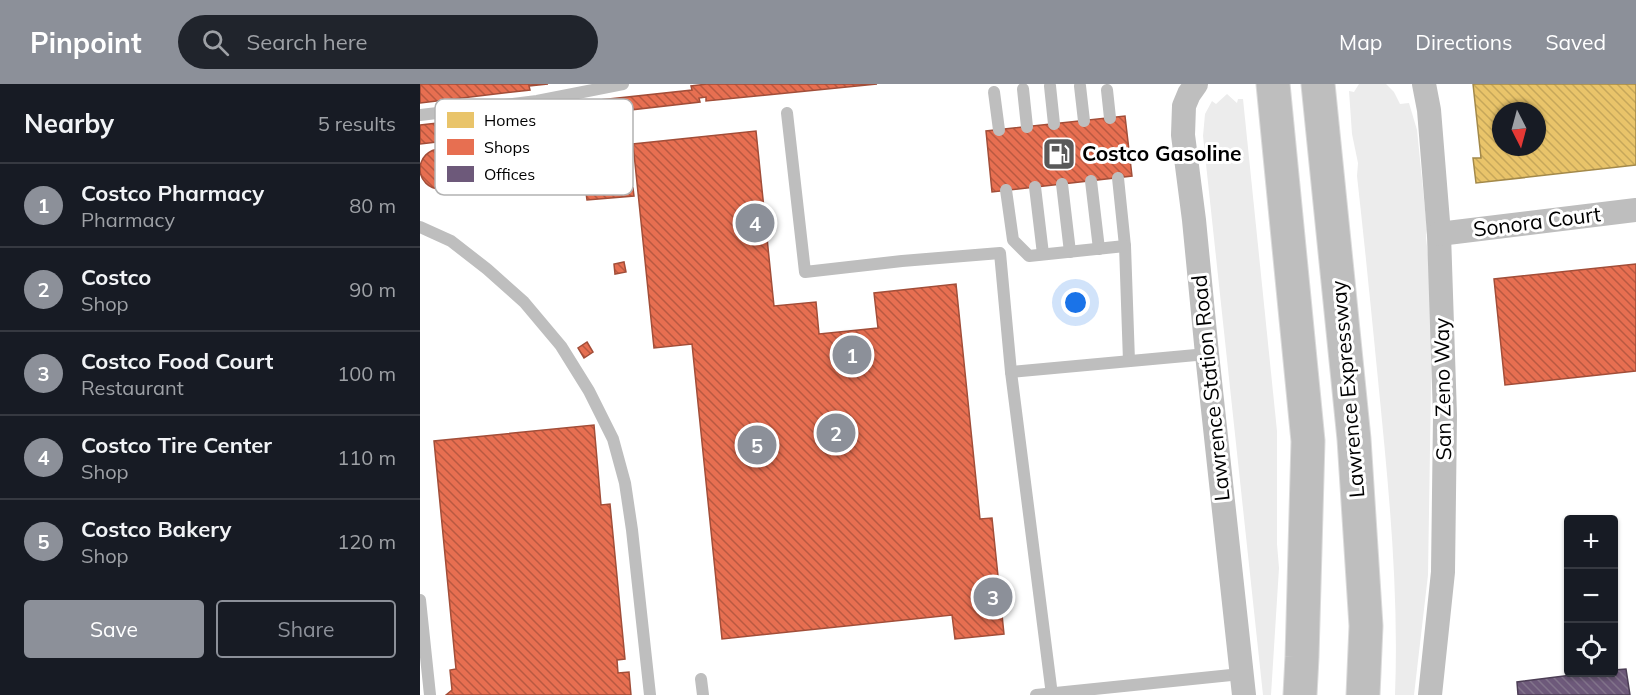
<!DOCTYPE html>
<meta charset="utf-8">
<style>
:root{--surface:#171b24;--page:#20242c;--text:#f1f3f6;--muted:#9ea1a6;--line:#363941;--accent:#8c9099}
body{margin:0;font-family:Mulish,sans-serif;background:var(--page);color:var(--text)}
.controls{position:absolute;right:18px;bottom:18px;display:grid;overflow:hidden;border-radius:6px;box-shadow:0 2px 4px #0004}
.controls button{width:54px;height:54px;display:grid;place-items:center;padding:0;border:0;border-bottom:2px solid var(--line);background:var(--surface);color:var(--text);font:30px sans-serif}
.compass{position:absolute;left:1072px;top:18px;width:54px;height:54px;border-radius:50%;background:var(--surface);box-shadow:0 2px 4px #0004;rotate:174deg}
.you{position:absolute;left:656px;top:219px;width:21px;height:21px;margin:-15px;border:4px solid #fff;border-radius:50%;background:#1a73e8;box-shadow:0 0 0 9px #1a73e833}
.badge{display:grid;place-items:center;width:39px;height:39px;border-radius:50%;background:var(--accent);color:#fff;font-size:20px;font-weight:700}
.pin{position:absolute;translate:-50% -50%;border:3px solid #fff;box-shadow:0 2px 6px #0006}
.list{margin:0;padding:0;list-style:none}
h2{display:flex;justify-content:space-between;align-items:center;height:78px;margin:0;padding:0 24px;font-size:26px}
h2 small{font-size:20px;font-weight:400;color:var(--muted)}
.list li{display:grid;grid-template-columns:39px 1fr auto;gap:18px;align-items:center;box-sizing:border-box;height:84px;padding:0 24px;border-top:2px solid var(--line)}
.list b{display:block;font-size:22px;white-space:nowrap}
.list p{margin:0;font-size:20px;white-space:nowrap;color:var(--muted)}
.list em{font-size:20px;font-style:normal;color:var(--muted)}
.actions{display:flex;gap:12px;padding:18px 24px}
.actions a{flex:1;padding:14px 0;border:2px solid var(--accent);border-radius:6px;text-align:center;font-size:21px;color:var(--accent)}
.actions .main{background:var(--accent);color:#fff}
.icon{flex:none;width:33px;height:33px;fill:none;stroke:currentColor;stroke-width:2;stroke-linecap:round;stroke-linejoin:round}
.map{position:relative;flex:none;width:1216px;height:611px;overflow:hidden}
header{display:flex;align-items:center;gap:36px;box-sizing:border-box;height:84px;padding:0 30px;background:var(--accent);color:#fff}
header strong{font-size:28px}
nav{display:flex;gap:33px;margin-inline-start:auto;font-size:21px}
.search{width:420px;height:54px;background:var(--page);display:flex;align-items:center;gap:15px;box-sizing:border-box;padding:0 21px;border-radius:33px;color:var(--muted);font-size:22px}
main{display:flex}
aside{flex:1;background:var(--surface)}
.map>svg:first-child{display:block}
.grass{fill:#ececec}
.homes{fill:url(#homes-back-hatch);stroke:#a3894a;stroke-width:1.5;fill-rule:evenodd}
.shops{fill:url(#shops-back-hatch);stroke:#a24e39;stroke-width:1.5}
.offices{fill:url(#offices-back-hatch);stroke:#4c3e55;stroke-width:1.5}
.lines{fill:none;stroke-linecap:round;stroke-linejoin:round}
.highway-casing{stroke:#dbdbdb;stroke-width:35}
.lane{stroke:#bebebe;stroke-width:12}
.street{stroke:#bebebe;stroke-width:24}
.highway{stroke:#bebebe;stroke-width:33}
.labels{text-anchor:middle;stroke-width:6;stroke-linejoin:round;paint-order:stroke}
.poi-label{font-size:21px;font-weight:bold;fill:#000;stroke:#fff;text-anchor:start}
.street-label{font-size:21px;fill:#000;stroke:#fff}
.key{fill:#fff;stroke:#b2b2b2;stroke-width:1.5}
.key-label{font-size:16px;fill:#000}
</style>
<header>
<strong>Pinpoint</strong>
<div class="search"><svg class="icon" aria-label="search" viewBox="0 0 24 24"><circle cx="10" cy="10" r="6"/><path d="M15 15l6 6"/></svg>Search here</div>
<nav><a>Map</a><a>Directions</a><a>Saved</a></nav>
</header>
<main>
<aside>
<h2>Nearby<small>5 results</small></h2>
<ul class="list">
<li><span class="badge">1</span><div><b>Costco Pharmacy</b><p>Pharmacy</p></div><em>80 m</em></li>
<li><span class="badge">2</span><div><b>Costco</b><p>Shop</p></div><em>90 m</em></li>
<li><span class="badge">3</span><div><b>Costco Food Court</b><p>Restaurant</p></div><em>100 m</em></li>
<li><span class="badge">4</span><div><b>Costco Tire Center</b><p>Shop</p></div><em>110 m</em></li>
<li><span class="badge">5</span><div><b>Costco Bakery</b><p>Shop</p></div><em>120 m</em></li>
</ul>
<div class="actions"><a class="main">Save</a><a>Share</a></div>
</aside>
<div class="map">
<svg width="1216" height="611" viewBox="0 0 1216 611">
<defs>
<pattern id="homes-back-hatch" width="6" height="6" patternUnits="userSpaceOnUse" patternTransform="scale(1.5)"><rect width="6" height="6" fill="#e9c46a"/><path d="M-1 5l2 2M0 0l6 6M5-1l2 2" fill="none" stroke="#c6a75a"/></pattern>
<pattern id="shops-back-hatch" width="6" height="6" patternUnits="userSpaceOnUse" patternTransform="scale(1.5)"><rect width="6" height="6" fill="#e76f51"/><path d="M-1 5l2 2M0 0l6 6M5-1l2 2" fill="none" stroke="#b95941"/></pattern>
<pattern id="offices-back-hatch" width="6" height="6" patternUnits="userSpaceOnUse" patternTransform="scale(1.5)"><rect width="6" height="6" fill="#6d597a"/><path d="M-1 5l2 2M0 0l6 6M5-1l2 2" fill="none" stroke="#82748b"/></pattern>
</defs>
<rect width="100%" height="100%" fill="#fff"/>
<g class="grass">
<path d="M 939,0 L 966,0 L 974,8 L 980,20 L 989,19 L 997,46 L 1007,145 L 1006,154 L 1008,171 L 1012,238 L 1008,491 L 994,611 L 975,611 C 979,509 969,407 959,306 C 952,235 945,163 937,92 L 938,79 L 932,50 L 929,7 L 934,8 Z"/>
<polygon points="807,10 817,19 818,15 823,15 857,347 857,460 859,484 851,611 843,611 783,52 785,30 792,17 796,20"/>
</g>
<path class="homes" d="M 1053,0 L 1216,0 L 1216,81 L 1056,99 L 1053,74 L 1061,74 ZM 1081,27 L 1117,27 L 1117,63 L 1081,63 Z"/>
<g class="shops">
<polygon points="0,0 128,0 109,2 110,6 0,19"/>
<polygon points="287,0 457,0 286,17 286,13 279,14 280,18 202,27 202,32 127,41 127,45 0,60 0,41 124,27 124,22 272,6 271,2"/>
<polygon points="705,32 712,92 572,108 566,47"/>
<polygon points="336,47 354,222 396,218 399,250 458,244 454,209 536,200 560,435 572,434 584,550 535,555 532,531 302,555 272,260 234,264 213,60"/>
<circle cx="20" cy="85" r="20"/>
<polygon points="213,104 214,112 167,116 166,109"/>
<polygon points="204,178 206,188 195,190 194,180"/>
<polygon points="1216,180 1216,287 1085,301 1074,195"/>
<polygon points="167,258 173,268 164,274 158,264"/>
<polygon points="174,341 181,421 190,420 205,575 197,576 198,589 209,588 211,611 26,611 32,606 30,586 36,585 14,357"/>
</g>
<polygon class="offices" points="1206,585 1210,611 1098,611 1097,598 1176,588 1194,588 1194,586"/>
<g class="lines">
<g class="highway-casing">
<g id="highway">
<polyline points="853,0 888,357 882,573 880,611"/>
<polyline points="898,0 934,355 946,542 943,611"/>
</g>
</g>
<g class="lane">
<polyline points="630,2 634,40"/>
<polyline points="660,2 664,37"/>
<polyline points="603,5 607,43"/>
<polyline points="687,6 690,34"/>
<polyline points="574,8 579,46"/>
<polyline points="367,29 385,188 482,177 580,169 591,288 632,611"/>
<polyline points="0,31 117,17 203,0"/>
<polyline points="698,94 705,162 709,277"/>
<polyline points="671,97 679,165"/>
<polyline points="642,100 650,168"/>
<polyline points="615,103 623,170"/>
<polyline points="586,106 593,156 609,172 705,162"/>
<polyline points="0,143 31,157 67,185 104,218 141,262 169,307 193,355 205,399 212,446 230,611"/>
<polyline points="591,288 787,270"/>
<polyline points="0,516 10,611"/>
<polyline points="281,595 283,611"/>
<polyline points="616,611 821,590"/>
</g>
<g class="street">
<polyline points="776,0 769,10 764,22 763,51 774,136 787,270 824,611"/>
<polyline points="1004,0 1009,26 1019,150 1025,332 1023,488 1010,611"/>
<polyline points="1019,150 1216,126"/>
</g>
<use href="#highway" class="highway"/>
</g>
<defs>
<g id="fuel-square" transform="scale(1.725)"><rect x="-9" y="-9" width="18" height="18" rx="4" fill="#595959" stroke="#fff"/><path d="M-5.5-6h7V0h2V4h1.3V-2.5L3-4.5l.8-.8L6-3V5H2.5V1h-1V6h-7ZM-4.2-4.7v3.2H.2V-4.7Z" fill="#fff"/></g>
</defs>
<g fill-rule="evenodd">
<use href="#fuel-square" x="639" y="70"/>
</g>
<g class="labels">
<g class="poi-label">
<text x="662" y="77">Costco Gasoline</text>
</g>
<g class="street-label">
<text transform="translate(1117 138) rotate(-7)" y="7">Sonora Court</text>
<text transform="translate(791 304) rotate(-96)" y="7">Lawrence Station Road</text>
<text transform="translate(928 305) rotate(-95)" y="7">Lawrence Expressway</text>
<text transform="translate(1023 305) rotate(-91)" y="7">San Zeno Way</text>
</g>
</g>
<rect x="15" y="15" width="198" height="96" rx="9" class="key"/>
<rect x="27" y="28" width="27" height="16" fill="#e9c46a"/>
<rect x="27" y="55" width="27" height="16" fill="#e76f51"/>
<rect x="27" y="82" width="27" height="16" fill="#6d597a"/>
<g class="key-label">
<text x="64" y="42">Homes</text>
<text x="64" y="69">Shops</text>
<text x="64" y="96">Offices</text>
</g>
</svg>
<div class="controls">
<button>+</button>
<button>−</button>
<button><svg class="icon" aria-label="locate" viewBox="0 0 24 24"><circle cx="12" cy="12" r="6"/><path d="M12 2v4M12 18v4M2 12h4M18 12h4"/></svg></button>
</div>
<svg class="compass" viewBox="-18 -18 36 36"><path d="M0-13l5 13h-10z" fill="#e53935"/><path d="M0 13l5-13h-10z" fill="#9ea1a6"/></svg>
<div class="you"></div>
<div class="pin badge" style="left:432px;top:271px">1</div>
<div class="pin badge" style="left:416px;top:349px">2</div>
<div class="pin badge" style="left:573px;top:513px">3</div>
<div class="pin badge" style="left:335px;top:139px">4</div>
<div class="pin badge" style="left:337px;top:361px">5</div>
</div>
</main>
